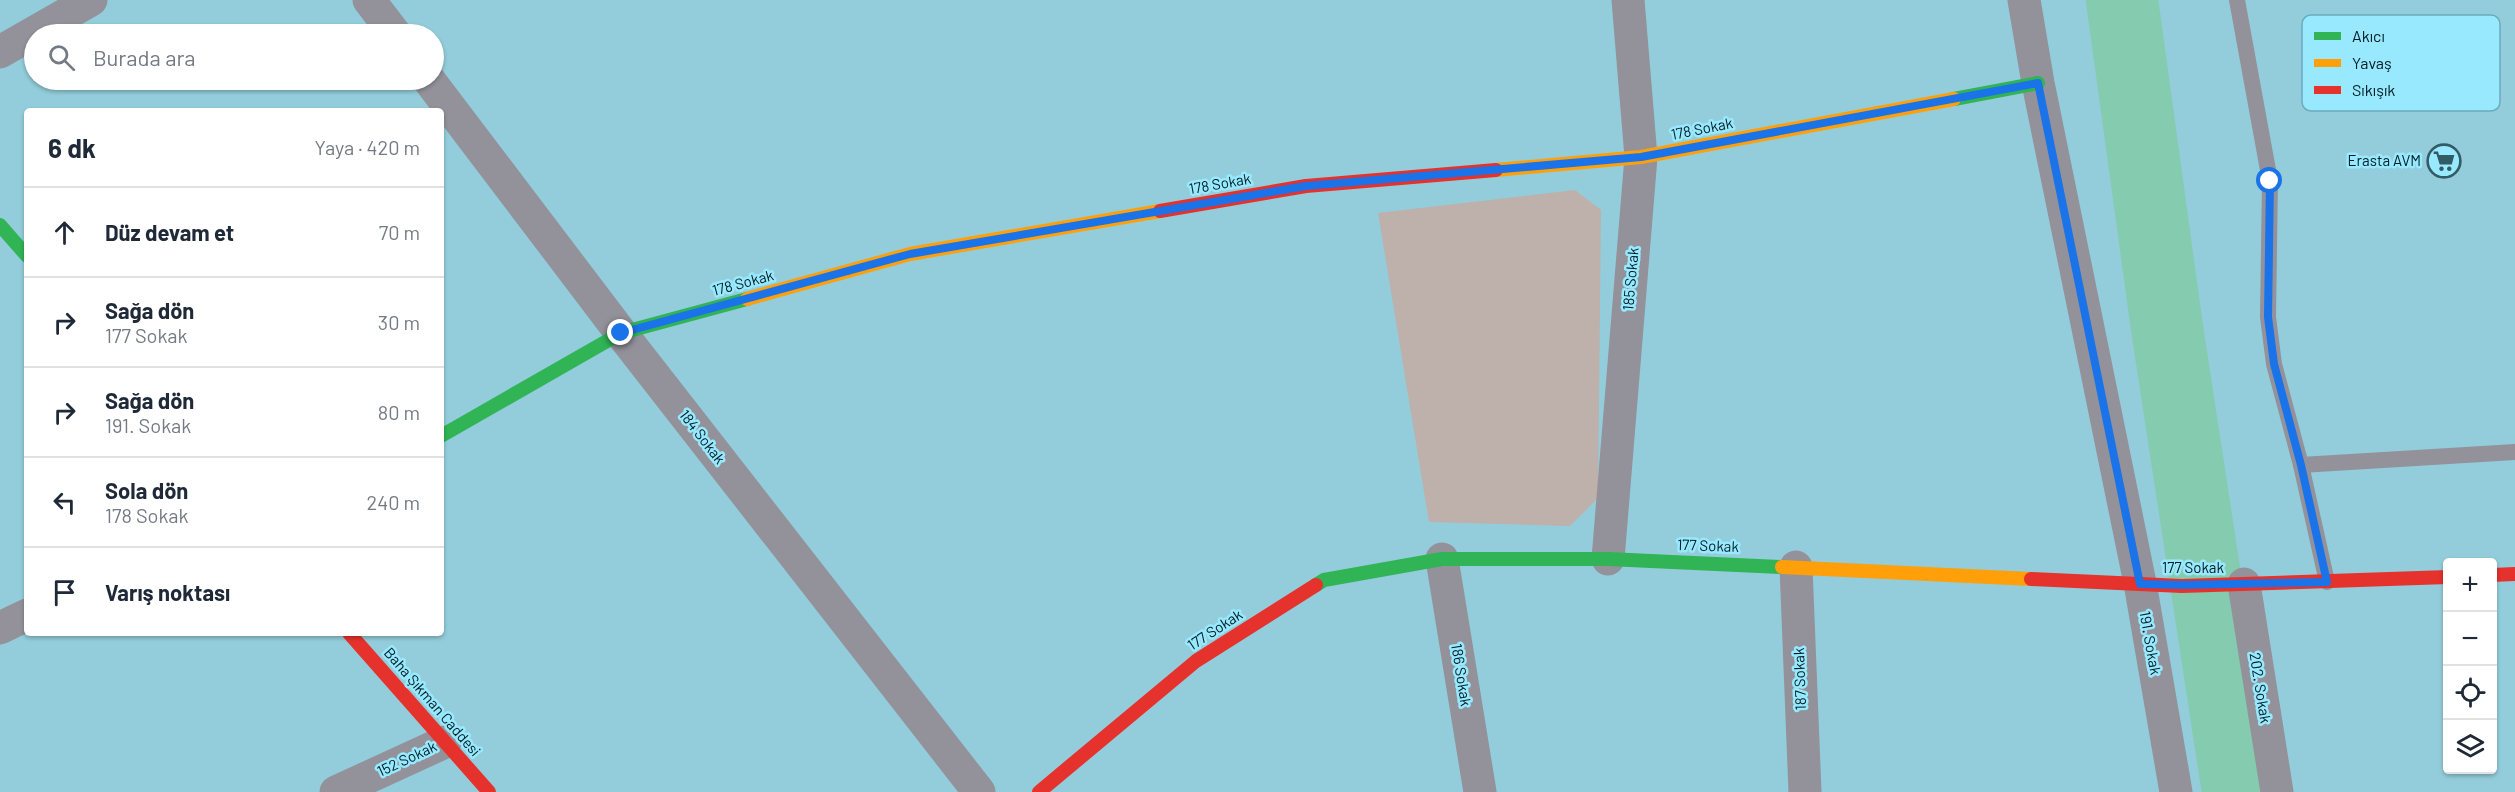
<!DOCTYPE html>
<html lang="tr">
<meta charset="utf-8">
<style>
:root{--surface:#fff;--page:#f2f2f3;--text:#1f2937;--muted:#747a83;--line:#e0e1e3}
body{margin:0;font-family:Barlow,sans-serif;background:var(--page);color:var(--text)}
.controls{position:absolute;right:18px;bottom:18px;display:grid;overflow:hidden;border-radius:6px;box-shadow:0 2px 4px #0004}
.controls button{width:54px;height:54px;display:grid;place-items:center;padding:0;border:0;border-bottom:2px solid var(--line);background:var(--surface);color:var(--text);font:30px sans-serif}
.stop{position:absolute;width:18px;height:18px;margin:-14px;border:4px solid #1a73e8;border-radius:50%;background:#fff}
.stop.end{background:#1a73e8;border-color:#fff;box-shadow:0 2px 6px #0008}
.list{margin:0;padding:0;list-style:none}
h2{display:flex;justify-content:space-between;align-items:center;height:78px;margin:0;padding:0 24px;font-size:26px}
h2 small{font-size:20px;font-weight:400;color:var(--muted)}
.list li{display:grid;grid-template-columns:39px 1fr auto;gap:18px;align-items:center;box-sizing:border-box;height:90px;padding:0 24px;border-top:2px solid var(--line)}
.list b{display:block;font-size:22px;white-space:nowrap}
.list p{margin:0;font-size:20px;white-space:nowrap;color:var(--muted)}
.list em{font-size:20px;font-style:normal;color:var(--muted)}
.icon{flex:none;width:33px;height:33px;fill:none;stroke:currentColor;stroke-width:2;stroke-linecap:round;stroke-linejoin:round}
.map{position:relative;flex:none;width:2515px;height:792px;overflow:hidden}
.search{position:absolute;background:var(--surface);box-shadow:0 2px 4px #0004;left:24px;top:24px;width:420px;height:66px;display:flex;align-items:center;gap:15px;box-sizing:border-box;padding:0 21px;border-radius:33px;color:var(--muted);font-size:22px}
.panel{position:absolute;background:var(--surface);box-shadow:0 2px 4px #0004;left:24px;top:108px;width:420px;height:528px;border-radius:6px}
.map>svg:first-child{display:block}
.green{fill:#beb0ab}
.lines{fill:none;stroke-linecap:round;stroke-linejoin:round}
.river{stroke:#84cbaf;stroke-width:72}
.lane{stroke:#93929b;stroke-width:16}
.street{stroke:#93929b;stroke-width:33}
.fast{stroke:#30b455;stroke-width:14}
.slow{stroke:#ff9f0a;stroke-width:14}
.jam{stroke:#e5322d;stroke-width:14}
.route{stroke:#1a73e8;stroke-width:8}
.labels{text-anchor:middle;stroke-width:5;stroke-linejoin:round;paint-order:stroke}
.street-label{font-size:15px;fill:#001d25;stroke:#98e9fe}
.poi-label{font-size:15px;fill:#001d25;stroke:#98e9fe;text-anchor:end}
.key{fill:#98e9fe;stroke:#6aacbd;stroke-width:1.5}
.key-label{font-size:16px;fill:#001d25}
</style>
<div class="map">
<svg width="2515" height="792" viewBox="0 0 2515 792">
<rect width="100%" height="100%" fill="#93cddb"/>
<polygon class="green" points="1575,190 1601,210 1598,498 1570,526 1429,522 1378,213"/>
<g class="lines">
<polyline class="river" points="2122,0 2167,328 2238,792"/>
<g class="lane">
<polyline points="2237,0 2270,181 2268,317 2274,364 2301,465 2327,582"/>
<polyline points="2301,465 2515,452"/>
</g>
<g class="street">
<polyline points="369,0 395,34"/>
<polyline points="2024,0 2038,83 2140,583 2176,792"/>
<polyline points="0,52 91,0"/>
<polyline points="429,80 621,333 979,792"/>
<polyline points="1442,559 1480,792"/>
<polyline points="1608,559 1641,157 1628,0"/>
<polyline points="1796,567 1805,792"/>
<polyline points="2244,584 2277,792"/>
<polyline points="0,628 27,615"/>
<polyline points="336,792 445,742"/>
</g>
<g class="fast">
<polyline points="1954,99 2038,83"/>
<polyline points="0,225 27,256"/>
<polyline points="441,436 621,333 747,299"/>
<polyline points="1316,585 1324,580 1442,559 1608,559 1782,567"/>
</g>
<g class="slow">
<polyline points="1496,170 1641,157 1954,99"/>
<polyline points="747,299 910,254 1160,211"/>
<polyline points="1782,567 2031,579"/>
</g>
<g class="jam">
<polyline points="1160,211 1306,186 1496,170"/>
<polyline points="2492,575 2515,574"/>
<polyline points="2031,579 2182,586 2448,577"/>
<polyline points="349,633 489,792"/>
<polyline points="1039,792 1196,661 1316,585"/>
</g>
</g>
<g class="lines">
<polyline class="route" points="621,333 910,254 1306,186 1641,157 2038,83 2140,584 2182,585 2327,582 2301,465 2274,364 2268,317 2270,181"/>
</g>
<defs>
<g id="supermarket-ring" transform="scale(1.725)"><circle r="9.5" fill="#98e9fe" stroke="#335b65" stroke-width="1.5"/><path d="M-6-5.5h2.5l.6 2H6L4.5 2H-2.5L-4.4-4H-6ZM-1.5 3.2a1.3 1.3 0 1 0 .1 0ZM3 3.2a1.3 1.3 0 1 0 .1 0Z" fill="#335b65"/></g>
</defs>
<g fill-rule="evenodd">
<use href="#supermarket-ring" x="2444" y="161"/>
</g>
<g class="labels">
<g class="street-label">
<text transform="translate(1702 129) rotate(-11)" y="5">178 Sokak</text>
<text transform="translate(1220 184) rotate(-10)" y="5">178 Sokak</text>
<text transform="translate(1631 279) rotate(-85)" y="5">185 Sokak</text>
<text transform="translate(743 283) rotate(-15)" y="5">178 Sokak</text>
<text transform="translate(702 437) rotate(52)" y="5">184 Sokak</text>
<text transform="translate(1708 546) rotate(2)" y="5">177 Sokak</text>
<text x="2193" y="573">177 Sokak</text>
<text transform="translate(1215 630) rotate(-33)" y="5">177 Sokak</text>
<text transform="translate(2150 643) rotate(80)" y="5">191. Sokak</text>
<text transform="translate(1461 675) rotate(81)" y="5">186 Sokak</text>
<text transform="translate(1800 679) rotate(-92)" y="5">187 Sokak</text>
<text transform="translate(2260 688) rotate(81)" y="5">202. Sokak</text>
<text transform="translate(432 702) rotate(49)" y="5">Baha Şıkman Caddesi</text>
<text transform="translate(407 759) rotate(-25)" y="5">152 Sokak</text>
</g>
<g class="poi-label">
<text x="2421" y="166">Erasta AVM</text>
</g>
</g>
<rect x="2302" y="15" width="198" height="96" rx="9" class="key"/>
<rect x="2314" y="32" width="27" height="8" fill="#30b455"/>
<rect x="2314" y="59" width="27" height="8" fill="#ff9f0a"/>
<rect x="2314" y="86" width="27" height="8" fill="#e5322d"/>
<g class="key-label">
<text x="2352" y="42">Akıcı</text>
<text x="2352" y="69">Yavaş</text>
<text x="2352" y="96">Sıkışık</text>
</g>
</svg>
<div class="controls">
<button>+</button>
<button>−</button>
<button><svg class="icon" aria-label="locate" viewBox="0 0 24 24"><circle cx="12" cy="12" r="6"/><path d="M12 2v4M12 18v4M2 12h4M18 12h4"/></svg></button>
<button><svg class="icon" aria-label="layers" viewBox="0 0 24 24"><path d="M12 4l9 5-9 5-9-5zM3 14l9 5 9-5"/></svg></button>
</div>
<div class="stop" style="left:2270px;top:181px"></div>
<div class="stop end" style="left:621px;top:333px"></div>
<div class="search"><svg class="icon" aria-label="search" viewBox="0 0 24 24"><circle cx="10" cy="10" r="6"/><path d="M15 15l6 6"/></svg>Burada ara</div>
<section class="panel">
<h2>6 dk<small>Yaya · 420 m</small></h2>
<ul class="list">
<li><svg class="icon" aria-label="ahead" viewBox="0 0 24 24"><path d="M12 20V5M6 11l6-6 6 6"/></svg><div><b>Düz devam et</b></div><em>70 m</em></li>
<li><svg class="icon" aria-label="right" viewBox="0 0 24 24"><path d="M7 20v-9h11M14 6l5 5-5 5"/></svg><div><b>Sağa dön</b><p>177 Sokak</p></div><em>30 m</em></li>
<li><svg class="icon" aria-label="right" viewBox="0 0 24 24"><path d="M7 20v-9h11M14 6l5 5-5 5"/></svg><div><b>Sağa dön</b><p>191. Sokak</p></div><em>80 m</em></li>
<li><svg class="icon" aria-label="left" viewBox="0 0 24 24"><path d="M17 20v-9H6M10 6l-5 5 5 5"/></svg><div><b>Sola dön</b><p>178 Sokak</p></div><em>240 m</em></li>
<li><svg class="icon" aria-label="arrive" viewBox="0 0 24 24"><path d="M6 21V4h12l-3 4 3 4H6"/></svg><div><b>Varış noktası</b></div></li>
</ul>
</section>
</div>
